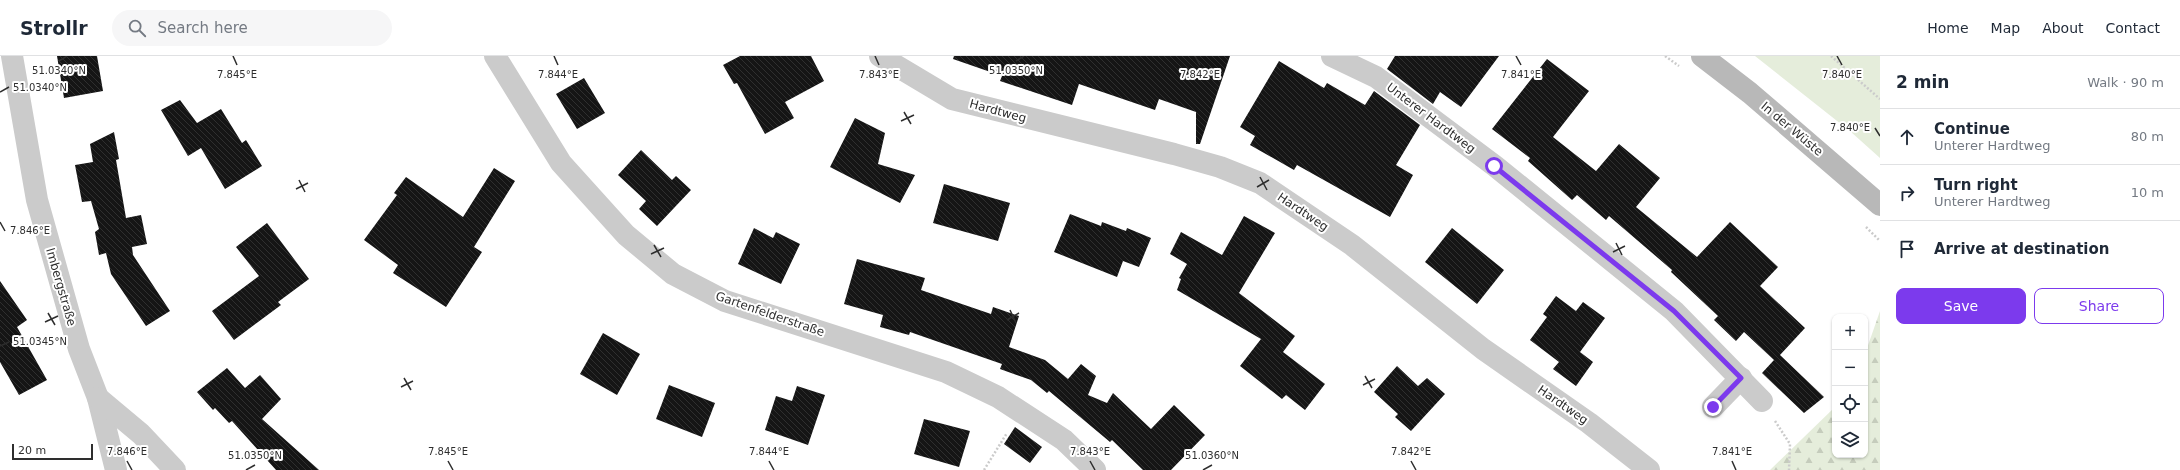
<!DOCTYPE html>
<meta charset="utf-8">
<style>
:root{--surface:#fff;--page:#f6f6f7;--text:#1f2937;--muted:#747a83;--line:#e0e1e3;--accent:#7c3aed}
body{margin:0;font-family:"DejaVu Sans",sans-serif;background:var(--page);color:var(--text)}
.controls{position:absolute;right:12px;bottom:12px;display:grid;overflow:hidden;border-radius:8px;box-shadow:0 1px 3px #0004}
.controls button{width:36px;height:36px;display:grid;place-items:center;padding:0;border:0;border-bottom:1px solid var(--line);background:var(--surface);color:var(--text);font:20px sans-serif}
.scale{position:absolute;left:12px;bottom:10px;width:81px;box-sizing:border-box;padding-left:4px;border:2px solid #2e2e2e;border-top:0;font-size:11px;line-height:14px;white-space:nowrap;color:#2e2e2e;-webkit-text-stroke:3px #fff;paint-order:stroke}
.stop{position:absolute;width:12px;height:12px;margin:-9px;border:3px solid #7c3aed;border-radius:50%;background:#fff}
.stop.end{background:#7c3aed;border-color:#fff;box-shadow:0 1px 4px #0008}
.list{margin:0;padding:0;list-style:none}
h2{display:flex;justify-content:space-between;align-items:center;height:52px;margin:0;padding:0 16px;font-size:17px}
h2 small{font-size:13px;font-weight:400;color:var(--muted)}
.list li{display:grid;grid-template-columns:26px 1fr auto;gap:12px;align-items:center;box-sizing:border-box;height:56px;padding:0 16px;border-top:1px solid var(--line)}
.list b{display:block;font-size:15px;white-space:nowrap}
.list p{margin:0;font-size:13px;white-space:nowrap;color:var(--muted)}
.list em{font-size:13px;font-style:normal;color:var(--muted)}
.actions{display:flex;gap:8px;padding:12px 16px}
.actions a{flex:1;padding:9px 0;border:1px solid var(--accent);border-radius:8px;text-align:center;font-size:14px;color:var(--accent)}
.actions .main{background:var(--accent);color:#fff}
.icon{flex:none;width:22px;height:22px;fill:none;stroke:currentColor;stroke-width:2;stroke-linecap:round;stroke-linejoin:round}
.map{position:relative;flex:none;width:1880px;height:414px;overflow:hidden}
header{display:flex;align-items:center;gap:24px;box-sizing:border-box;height:56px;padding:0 20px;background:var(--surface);border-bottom:1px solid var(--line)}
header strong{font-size:19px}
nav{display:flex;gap:22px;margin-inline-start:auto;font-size:14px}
.search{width:280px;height:36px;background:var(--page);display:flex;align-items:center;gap:10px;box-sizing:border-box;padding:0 14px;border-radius:22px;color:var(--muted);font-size:15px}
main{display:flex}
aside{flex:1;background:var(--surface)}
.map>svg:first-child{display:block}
.green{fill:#e5eddb}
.forest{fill:url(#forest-firs)}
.building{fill:url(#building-back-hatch)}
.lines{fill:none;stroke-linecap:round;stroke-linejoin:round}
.path{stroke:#cbcbcb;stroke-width:2.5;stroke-dasharray:2 2;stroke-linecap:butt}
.street{stroke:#cbcbcb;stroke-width:22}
.secondary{stroke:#b8b8b8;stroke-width:22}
.route{stroke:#7c3aed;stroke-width:5}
.ticks{fill:none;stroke:#2e2e2e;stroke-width:1.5}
.labels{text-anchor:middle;stroke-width:4;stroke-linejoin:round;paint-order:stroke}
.street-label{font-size:12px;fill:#2e2e2e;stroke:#fff}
.ticks-label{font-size:10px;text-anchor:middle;fill:#2e2e2e;stroke:#fff;stroke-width:4;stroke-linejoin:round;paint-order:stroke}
</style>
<header>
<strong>Strollr</strong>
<div class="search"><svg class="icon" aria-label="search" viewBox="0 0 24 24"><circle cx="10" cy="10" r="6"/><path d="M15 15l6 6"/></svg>Search here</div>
<nav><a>Home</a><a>Map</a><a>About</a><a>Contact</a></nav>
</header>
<main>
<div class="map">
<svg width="1880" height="414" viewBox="0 0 1880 414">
<defs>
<pattern id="forest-firs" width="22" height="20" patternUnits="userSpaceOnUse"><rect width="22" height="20" fill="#e5eddb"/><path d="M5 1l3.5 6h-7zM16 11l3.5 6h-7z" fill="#c5ccbc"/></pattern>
<pattern id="building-back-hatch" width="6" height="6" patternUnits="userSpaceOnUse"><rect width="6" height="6" fill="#151515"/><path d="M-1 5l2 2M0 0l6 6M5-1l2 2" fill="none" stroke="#2f2f2f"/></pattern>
</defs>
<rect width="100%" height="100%" fill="#fff"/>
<polygon class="green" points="1755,0 1880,0 1880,102 1851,76"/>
<polygon class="forest" points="1880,255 1880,414 1770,414 1835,351 1835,399 1865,399 1865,298"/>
<g class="building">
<polygon points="57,0 97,0 103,35 64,42"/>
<polygon points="740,0 811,0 824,25 785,46 794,62 765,78 737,27 734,28 723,9"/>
<polygon points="954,0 1230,0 1200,88 1196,88 1196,56 1159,43 1155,54 1079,28 1072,49 1000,25 1002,20 953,3"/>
<polygon points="1395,0 1499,0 1461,51 1440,36 1433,48 1387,13"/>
<polygon points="1547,3 1589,35 1553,81 1596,115 1619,88 1660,122 1636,151 1697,201 1730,166 1778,211 1760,230 1805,272 1780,299 1824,341 1804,357 1762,317 1774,304 1744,276 1736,285 1714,264 1718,260 1671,216 1672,214 1609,160 1606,164 1577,139 1572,144 1528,105 1530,102 1492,73"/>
<polygon points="1279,5 1324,32 1327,27 1365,49 1374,35 1420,69 1396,109 1413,119 1390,161 1297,109 1294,114 1250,89 1255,80 1240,71"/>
<polygon points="584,22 605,57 577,73 556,38"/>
<polygon points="180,44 197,67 221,53 242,87 246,84 262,110 225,133 201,92 188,100 161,54"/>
<polygon points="855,62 885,77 878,108 915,119 900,147 830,111"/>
<polygon points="114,76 119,103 116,104 126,162 141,159 147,188 132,191 133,199 170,255 146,270 111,218 106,197 99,199 95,176 99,173 91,145 82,146 75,109 93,106 90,88"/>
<polygon points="641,94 672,124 676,120 691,134 657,170 639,153 646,145 618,119"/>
<polygon points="494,112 515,125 474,191 482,196 446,251 393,217 398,209 364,184 397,139 394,137 406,121 463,161"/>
<polygon points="944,128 1010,147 998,185 933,167"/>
<polygon points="1070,158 1101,170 1102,166 1126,175 1127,172 1151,182 1139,211 1123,205 1117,221 1054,196"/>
<polygon points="1244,160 1275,177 1239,237 1295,280 1283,296 1325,328 1305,354 1286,339 1282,343 1240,310 1261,283 1177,234 1181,223 1179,222 1187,208 1170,198 1181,176 1222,199"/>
<polygon points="267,167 309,223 278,246 281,249 234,284 212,255 259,220 236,191"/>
<polygon points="754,172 773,182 776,176 800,188 781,228 738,208"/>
<polygon points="1452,172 1504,214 1477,248 1425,206"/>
<polygon points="857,203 925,222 921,234 991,258 993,251 1019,260 1009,291 1045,304 1068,323 1081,308 1096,320 1088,339 1107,347 1113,337 1151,373 1174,349 1205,379 1171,414 1143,414 1112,384 1110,386 1049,335 1047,337 1031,324 1000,313 1002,308 910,276 909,279 880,271 883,259 844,248"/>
<polygon points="0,225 27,264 17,271 47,324 19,339 0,306"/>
<polygon points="1556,240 1576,255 1583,246 1605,262 1580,296 1593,306 1576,330 1553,313 1559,306 1530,284 1547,261 1543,258"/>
<polygon points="603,277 640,298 617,339 580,318"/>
<polygon points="1397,310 1418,330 1427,322 1445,338 1411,375 1395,361 1398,358 1374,336"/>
<polygon points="227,312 245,332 260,319 281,343 262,363 319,414 276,414 232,365 229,367 215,352 213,354 197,336"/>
<polygon points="669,329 715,347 702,381 656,363"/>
<polygon points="797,330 825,339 808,389 765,374 776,340 792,345"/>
<polygon points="924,363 970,375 959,411 914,398"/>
<polygon points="1015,371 1042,391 1030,407 1004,388"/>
</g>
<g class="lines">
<g class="path">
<polyline points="1665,0 1679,10"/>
<polyline points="1831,0 1880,43"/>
<polyline points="1866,171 1880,185"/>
<polyline points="1775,365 1790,388 1789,414"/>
<polyline points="984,414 1007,377"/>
</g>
<g class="street">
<polyline points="12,0 37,144 79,293 98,342 116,414"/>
<polyline points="495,0 561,107 626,179 673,218 725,245 946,316 998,341 1064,384 1095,414"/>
<polyline points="880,0 952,43 1174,98 1220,111 1260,127 1352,189 1483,293 1589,367 1649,414"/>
<polyline points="1332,0 1376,21 1495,110 1674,255 1762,345"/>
<polyline points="98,342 141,378 175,414"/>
<polyline points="1713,351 1741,322"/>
</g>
<polyline class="secondary" points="1702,0 1750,37 1880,149"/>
</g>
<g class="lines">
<polyline class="route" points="1494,110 1674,255 1741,322 1713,351"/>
</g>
<path class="ticks" d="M 233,0 L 237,9M 554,0 L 558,9M 875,0 L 879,9M 1195,0 L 1200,9M 1516,0 L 1521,9M 1837,0 L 1842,9M 59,5 L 67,0M 1016,5 L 1024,0M 0,36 L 9,31M 904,56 L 911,68M 901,65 L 914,59M 1875,72 L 1880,80M 1260,121 L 1267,134M 299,124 L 305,136M 1257,131 L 1269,124M 296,133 L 308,127M 0,166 L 5,175M 1616,187 L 1622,199M 654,189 L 661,201M 1613,196 L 1625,190M 651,198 L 664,192M 1010,254 L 1016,267M 48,257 L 55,269M 1007,264 L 1019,257M 45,266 L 58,260M 0,290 L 9,286M 1365,320 L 1372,332M 404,322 L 411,334M 1363,329 L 1375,323M 401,331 L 413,325M 127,405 L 132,414M 448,405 L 453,414M 769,405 L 774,414M 1090,405 L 1095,414M 1411,405 L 1416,414M 1732,405 L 1736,414M 246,414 L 255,409M 1203,414 L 1212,409"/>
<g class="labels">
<g class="street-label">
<text transform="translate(998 55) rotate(15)" y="4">Hardtweg</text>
<text transform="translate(1431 62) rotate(37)" y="4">Unterer Hardtweg</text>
<text transform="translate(1792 73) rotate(40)" y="4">In der Wüste</text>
<text transform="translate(1303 156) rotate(34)" y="4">Hardtweg</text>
<text transform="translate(61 231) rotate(74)" y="4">Imbergstraße</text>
<text transform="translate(770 258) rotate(19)" y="4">Gartenfelderstraße</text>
<text transform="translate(1563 349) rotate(35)" y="4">Hardtweg</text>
</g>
</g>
<g class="ticks-label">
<text x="59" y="18">51.0340°N</text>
<text x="1016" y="18">51.0350°N</text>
<text x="1842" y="22">7.840°E</text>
<text x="237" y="22">7.845°E</text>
<text x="558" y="22">7.844°E</text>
<text x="879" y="22">7.843°E</text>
<text x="1200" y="22">7.842°E</text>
<text x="1521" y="22">7.841°E</text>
<text x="40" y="35">51.0340°N</text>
<text x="1850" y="75">7.840°E</text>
<text x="30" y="178">7.846°E</text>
<text x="40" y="289">51.0345°N</text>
<text x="127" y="399">7.846°E</text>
<text x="448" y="399">7.845°E</text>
<text x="769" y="399">7.844°E</text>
<text x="1090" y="399">7.843°E</text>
<text x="1411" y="399">7.842°E</text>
<text x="1732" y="399">7.841°E</text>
<text x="255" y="403">51.0350°N</text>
<text x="1212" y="403">51.0360°N</text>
</g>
</svg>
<div class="controls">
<button>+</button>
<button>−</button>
<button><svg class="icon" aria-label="locate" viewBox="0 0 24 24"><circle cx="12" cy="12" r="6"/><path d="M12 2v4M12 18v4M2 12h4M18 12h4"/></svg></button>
<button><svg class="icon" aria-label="layers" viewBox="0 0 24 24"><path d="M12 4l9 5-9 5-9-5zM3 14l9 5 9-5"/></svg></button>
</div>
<div class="scale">20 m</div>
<div class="stop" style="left:1494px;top:110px"></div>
<div class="stop end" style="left:1713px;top:351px"></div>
</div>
<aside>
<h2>2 min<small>Walk · 90 m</small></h2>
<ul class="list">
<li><svg class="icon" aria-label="ahead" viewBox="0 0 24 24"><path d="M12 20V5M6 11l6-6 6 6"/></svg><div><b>Continue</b><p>Unterer Hardtweg</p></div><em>80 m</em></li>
<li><svg class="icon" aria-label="right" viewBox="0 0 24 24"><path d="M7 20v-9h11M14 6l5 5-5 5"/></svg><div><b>Turn right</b><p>Unterer Hardtweg</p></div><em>10 m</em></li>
<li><svg class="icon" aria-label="arrive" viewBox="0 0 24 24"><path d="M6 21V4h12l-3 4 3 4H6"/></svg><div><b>Arrive at destination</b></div></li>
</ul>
<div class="actions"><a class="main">Save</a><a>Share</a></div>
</aside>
</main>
